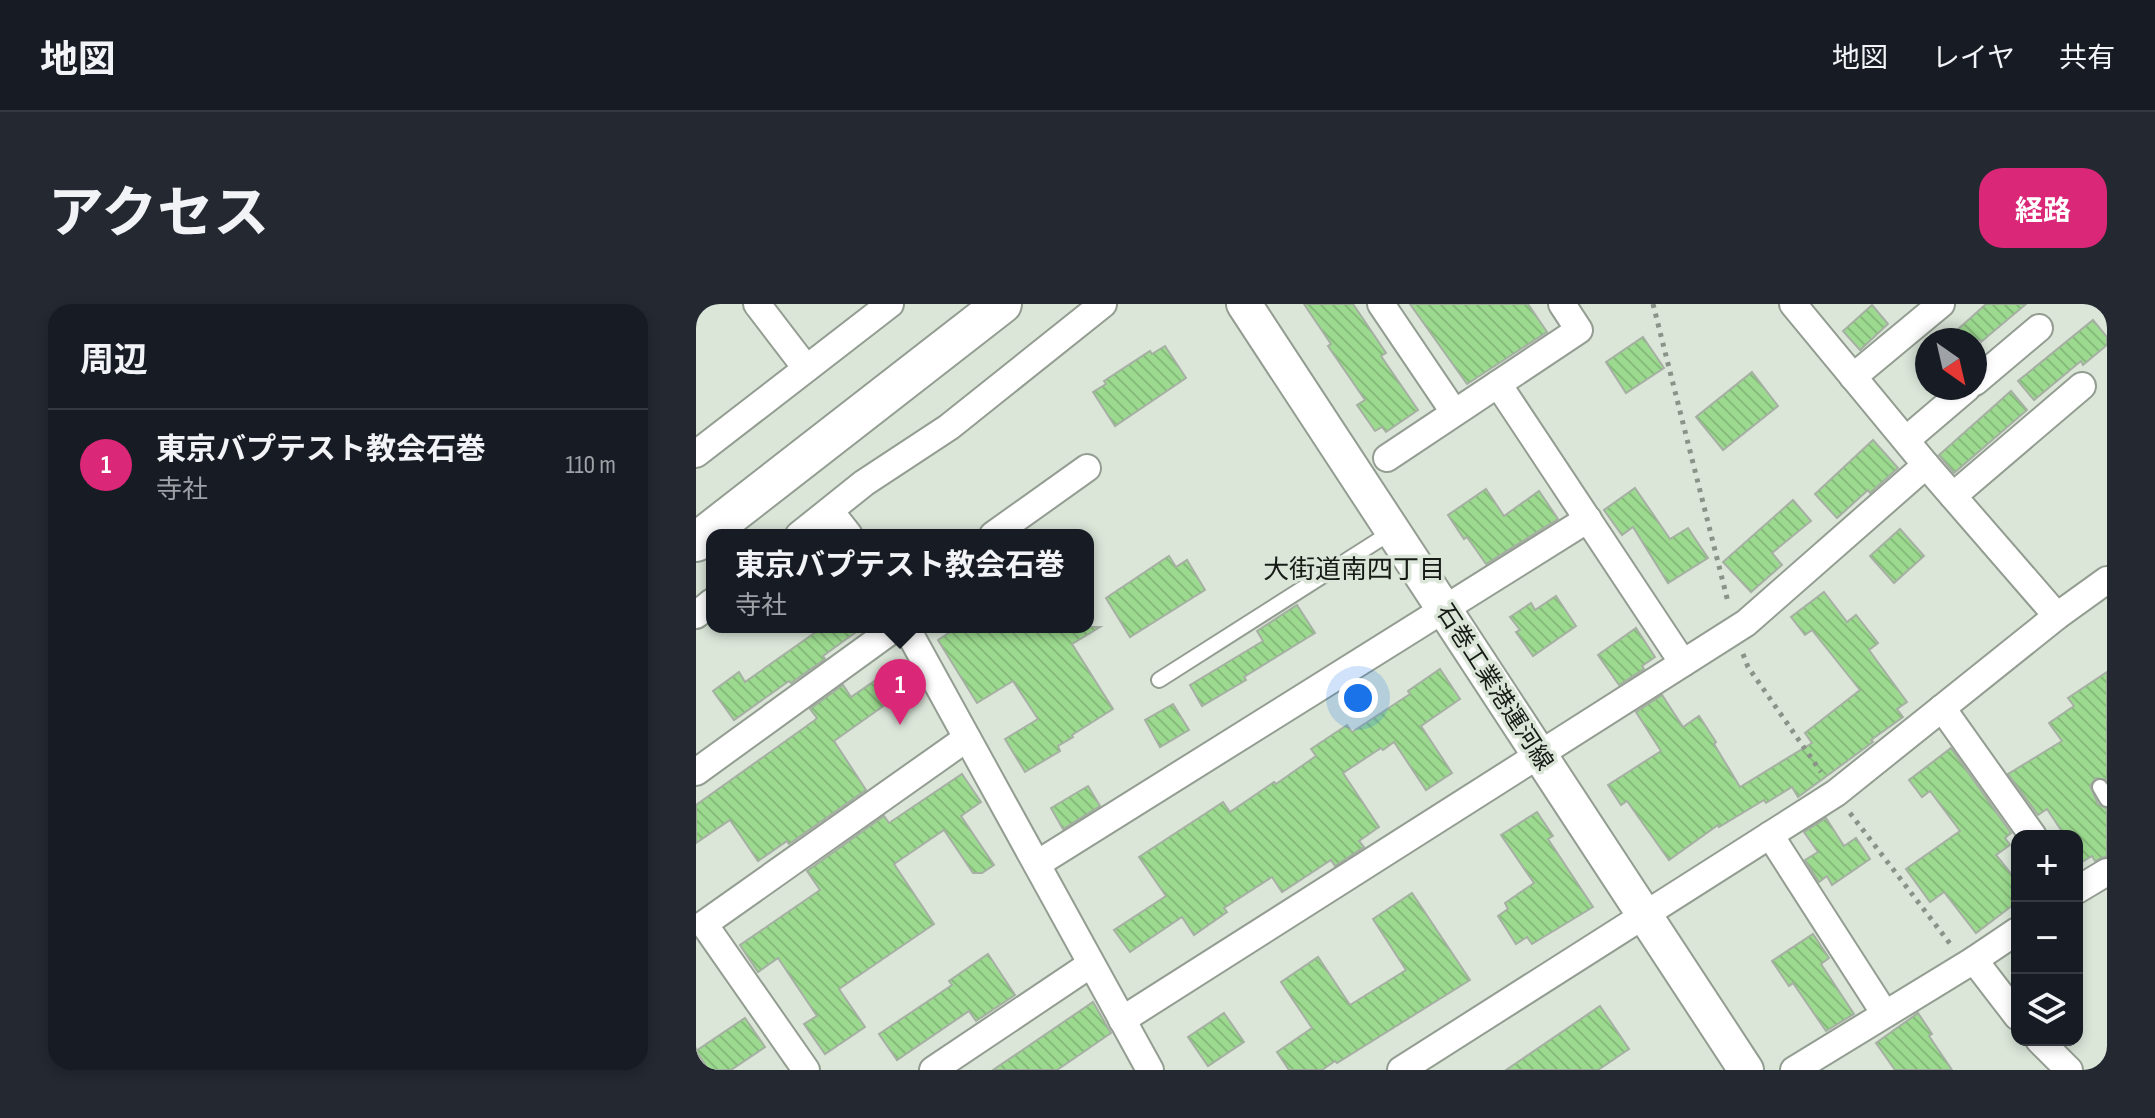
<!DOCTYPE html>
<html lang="ja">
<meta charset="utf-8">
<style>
:root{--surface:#171b24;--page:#242831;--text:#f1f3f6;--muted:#9ea1a6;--line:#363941;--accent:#db2777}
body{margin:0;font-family:"Sofia Sans Condensed","Noto Sans JP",sans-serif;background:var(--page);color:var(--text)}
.controls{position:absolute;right:24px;bottom:24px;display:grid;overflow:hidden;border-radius:16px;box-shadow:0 4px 12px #0003}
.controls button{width:72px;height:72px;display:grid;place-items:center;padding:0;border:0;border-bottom:2px solid var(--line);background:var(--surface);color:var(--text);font:40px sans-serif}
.compass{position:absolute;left:1219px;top:24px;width:72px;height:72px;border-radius:50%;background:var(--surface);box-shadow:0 4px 12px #0003;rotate:146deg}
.you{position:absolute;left:662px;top:394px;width:28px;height:28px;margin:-20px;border:6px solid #fff;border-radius:50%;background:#1a73e8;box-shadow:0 0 0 12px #1a73e833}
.badge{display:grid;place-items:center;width:52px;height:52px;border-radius:50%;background:var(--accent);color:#fff;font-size:26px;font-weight:700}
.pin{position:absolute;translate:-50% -66px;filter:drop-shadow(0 2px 4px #0008)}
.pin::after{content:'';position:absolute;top:42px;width:28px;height:24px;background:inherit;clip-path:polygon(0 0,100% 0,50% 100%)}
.popup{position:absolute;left:10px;top:225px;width:388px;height:104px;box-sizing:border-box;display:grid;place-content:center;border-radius:16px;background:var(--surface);filter:drop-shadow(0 2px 6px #0005);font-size:26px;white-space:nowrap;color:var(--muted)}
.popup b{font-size:30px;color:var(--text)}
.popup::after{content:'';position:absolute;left:50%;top:100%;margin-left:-16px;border:16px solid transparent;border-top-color:var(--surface)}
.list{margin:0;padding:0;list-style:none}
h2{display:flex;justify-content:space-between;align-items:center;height:104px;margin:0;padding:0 32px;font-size:34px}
h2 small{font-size:26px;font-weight:400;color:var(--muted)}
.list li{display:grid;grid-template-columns:52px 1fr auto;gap:24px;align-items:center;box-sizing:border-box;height:112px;padding:0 32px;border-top:2px solid var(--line)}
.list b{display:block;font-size:30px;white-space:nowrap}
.list p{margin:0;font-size:26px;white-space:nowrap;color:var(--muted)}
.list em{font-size:26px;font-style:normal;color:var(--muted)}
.icon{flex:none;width:44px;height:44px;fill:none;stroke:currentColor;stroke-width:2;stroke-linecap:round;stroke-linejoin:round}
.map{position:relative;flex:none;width:1411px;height:766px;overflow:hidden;border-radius:24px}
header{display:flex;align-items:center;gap:48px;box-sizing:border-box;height:112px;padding:0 40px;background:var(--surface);border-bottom:2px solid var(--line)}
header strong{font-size:38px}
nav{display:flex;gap:44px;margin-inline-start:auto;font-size:28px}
.intro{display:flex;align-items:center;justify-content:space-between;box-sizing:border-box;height:192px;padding:0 48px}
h1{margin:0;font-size:56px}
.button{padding:20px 36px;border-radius:24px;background:var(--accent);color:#fff;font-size:28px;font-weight:700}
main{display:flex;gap:48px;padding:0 48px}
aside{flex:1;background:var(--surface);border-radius:24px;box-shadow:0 4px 12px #0003}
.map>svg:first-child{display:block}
.building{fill:url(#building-back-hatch);stroke:#a5b0a3;stroke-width:2}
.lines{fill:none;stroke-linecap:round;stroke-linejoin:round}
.service-casing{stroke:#939d91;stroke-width:18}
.minor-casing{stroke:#939d91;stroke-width:30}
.tertiary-casing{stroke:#939d91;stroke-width:38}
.secondary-casing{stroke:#939d91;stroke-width:42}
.path{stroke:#8b9389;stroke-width:5;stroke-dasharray:4 6;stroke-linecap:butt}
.service{stroke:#fff;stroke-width:14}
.minor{stroke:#fff;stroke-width:26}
.tertiary{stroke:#fff;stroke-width:34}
.secondary{stroke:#fff;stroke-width:38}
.labels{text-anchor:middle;stroke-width:7;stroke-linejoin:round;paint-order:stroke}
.street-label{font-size:24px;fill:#171b16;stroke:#dbe6d9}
.neighbourhood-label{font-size:26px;fill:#171b16;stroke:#dbe6d9}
</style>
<header>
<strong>地図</strong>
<nav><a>地図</a><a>レイヤ</a><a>共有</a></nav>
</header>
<div class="intro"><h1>アクセス</h1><a class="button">経路</a></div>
<main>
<aside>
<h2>周辺<small></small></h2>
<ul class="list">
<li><span class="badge">1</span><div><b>東京バプテスト教会石巻</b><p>寺社</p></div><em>110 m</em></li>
</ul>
</aside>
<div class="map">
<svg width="1411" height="766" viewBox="0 0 1411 766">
<defs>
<pattern id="building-back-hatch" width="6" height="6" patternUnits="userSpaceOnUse" patternTransform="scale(2)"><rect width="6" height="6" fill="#9cdb8f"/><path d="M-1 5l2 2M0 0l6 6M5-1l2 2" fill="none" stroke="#86bb7b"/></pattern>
</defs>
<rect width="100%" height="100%" fill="#dbe6d9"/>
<g class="building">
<polygon points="608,0 657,0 690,49 685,52 722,106 690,128 686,123 679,127 661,101 669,96 632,42 635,40"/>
<polygon points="714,0 832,0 851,28 771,80"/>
<polygon points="1290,0 1330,0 1285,38 1284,36 1250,36"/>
<polygon points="1176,1 1192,20 1164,46 1147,27"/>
<polygon points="1397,16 1411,33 1411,41 1387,61 1385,57 1338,96 1322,77"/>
<polygon points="947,33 968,64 930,89 910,58"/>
<polygon points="469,42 490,74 419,122 397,88 410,80 408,77 454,47 456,50"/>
<polygon points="1056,68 1082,102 1027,146 1000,113"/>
<polygon points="1315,87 1331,106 1258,169 1243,151"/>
<polygon points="1177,136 1202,164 1174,189 1172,186 1141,214 1119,190"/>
<polygon points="939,184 974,235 992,224 1012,254 972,279 937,223 926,231 908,206"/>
<polygon points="790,185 808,212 843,187 862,215 790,260 771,233 768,235 752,211"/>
<polygon points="1097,196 1115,217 1076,249 1086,261 1055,288 1027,258"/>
<polygon points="1204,225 1228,252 1198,279 1174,252"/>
<polygon points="473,252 480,263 491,256 509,286 434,333 410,294"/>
<polygon points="1128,288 1151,318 1160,311 1182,339 1173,346 1211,398 1201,405 1207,413 1175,436 1177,438 1102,493 1096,483 1070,499 1068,496 1023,523 1022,521 973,556 931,497 925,501 912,481 965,447 940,408 966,391 987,423 1003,412 1020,438 1018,440 1044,483 1116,439 1109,429 1164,386 1116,326 1109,331 1095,313"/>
<polygon points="860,292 880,322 837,352 820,328 824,326 814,313 835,299 839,306"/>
<polygon points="601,301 619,329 548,373 550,376 506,402 494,381 567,337 561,327"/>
<polygon points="127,323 167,323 127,352 129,355 95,379 93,377 38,416 17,387 43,368 49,378"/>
<polygon points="262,323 404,323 376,340 417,405 376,431 377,433 362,442 364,447 329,468 309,435 342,415 317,377 281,399 242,336"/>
<polygon points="940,324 959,353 946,362 948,365 923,381 902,351"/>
<polygon points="196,365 210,386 138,437 170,486 93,540 91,537 62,557 34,516 0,539 0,501 119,416 121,414 114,405 147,381 155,393"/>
<polygon points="744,365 764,395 725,422 756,469 730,486 698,438 687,446 685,444 647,469 683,523 663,537 668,543 639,562 635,556 586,588 576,573 528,604 531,608 498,631 486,613 434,648 418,626 470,592 443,553 527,498 534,508 578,478 580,480 620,452 615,445 651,421 656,428 714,390 712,387"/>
<polygon points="1411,368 1411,476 1400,474 1394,482 1402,500 1411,505 1411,552 1399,557 1396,552 1381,561 1381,532 1369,532 1351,505 1342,511 1312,470 1366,437 1353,419 1378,402 1372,394"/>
<polygon points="477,400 493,426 464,443 449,416"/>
<polygon points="1255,444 1315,529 1309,534 1314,541 1300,551 1321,577 1321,598 1280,629 1248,588 1234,598 1210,565 1264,527 1234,487 1226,493 1213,476"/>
<polygon points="266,470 285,498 265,512 298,561 286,569 277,569 248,526 198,560 238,620 143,685 169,723 129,750 108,720 121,712 82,654 62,668 44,641 124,586 111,567 188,512 193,519"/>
<polygon points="392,482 404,502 367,525 355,504"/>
<polygon points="841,508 857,532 852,535 897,603 836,640 831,633 820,640 802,612 812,605 809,599 838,579 805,531"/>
<polygon points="1130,514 1148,542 1160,534 1174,555 1136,581 1131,572 1123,578 1109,556 1122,548 1108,528"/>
<polygon points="716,589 774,676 641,759 639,757 626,766 593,766 581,748 616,724 585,678 622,653 654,701 710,666 677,615"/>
<polygon points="1117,630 1133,654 1125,660 1158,710 1130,727 1097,679 1093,682 1076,657"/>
<polygon points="292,650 319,691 280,717 273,707 201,756 183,730 256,681 253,677"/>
<polygon points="397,698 415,729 386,749 361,766 297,766"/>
<polygon points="904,702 933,745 902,766 810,766"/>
<polygon points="528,709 548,738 512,762 492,733"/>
<polygon points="1222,709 1236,730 1233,732 1256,766 1199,766 1180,739"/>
<polygon points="49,714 69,743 35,766 13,766 0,747"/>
</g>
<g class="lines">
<g class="service-casing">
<g id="service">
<polyline points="463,376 697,227"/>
<polyline points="1404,483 1411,495"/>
</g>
</g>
<g class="minor-casing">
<g id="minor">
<polyline points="61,0 110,64"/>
<polyline points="685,0 758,108"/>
<polyline points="1097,0 1230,161 1361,312"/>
<polyline points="1157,73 1245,0"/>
<polyline points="1279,78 1343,24"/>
<polyline points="802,80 987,359"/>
<polyline points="1210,136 1271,84"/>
<polyline points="0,150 194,0"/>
<polyline points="691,154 883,26 866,0"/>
<polyline points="1257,192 1386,82"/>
<polyline points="134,207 153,231"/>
<polyline points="103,231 168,179 253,123 407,0"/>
<polyline points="297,231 391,164"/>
<polyline points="0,311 16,298"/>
<polyline points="210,323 454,766"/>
<polyline points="1246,404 1337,532"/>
<polyline points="0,468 200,323"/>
<polyline points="1074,531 1189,710"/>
<polyline points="341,560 892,215"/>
<polyline points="1381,586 1411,568"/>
<polyline points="1278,656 1321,712"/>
<polyline points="426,716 1050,319 1230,161"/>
<polyline points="1343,736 1373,766"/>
<polyline points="110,766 8,620 271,434"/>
<polyline points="237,766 395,660"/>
<polyline points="705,766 1140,489 1361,312 1411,276"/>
<polyline points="1098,766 1278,656 1321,627"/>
</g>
</g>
<g class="tertiary-casing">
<polyline id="tertiary" points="548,0 1050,766"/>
</g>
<g class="secondary-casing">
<polyline id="secondary" points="0,238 306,0"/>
</g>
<g class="path">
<polyline points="957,0 1032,298"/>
<polyline points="1047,350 1052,363 1125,468"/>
<polyline points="1154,509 1255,641"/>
</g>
<use href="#service" class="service"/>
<use href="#minor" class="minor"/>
<use href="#tertiary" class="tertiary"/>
<use href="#secondary" class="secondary"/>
</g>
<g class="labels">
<g class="street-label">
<text transform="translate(799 383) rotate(57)" y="8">石巻工業港運河線</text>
</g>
<g class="neighbourhood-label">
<text x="658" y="274">大街道南四丁目</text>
</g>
</g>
</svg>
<div class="controls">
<button>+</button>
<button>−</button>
<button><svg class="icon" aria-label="layers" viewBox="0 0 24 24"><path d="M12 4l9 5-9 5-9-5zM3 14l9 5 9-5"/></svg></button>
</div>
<svg class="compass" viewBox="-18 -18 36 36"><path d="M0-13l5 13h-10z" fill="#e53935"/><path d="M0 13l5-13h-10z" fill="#9ea1a6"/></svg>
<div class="you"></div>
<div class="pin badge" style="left:204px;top:421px">1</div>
<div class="popup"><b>東京バプテスト教会石巻</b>寺社</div>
</div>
</main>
